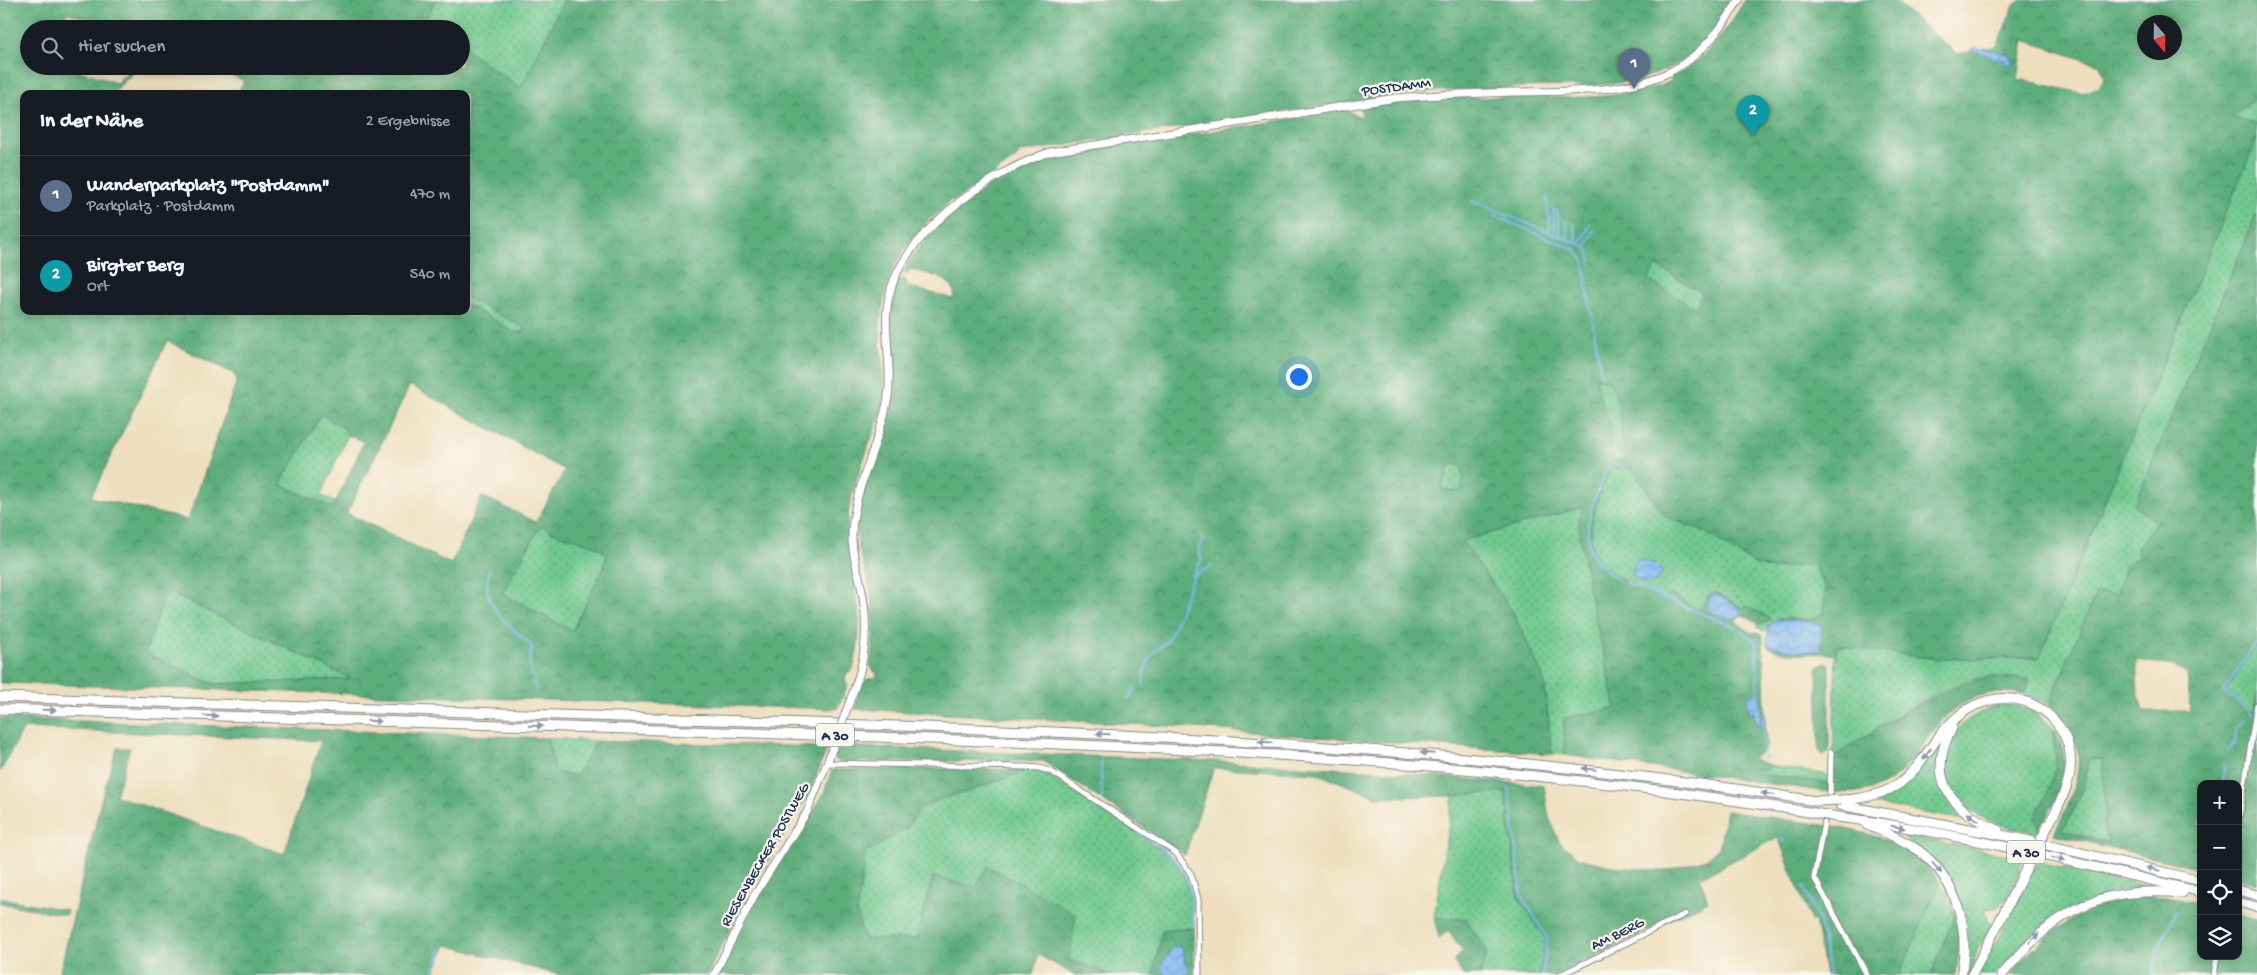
<!DOCTYPE html>
<html lang="de">
<meta charset="utf-8">
<style>
:root{--surface:#171b24;--page:#242831;--text:#f1f3f6;--muted:#9ea1a6;--line:#363941;--accent:#0b8043}
body{margin:0;font-family:"Gochi Hand",sans-serif;background:var(--page);color:var(--text)}
.controls{position:absolute;right:15px;bottom:15px;display:grid;overflow:hidden;border-radius:10px;box-shadow:0 2px 12px #0003}
.controls button{width:45px;height:45px;display:grid;place-items:center;padding:0;border:0;border-bottom:1px solid var(--line);background:var(--surface);color:var(--text);font:25px sans-serif}
.compass{position:absolute;left:2137px;top:15px;width:45px;height:45px;border-radius:50%;background:var(--surface);box-shadow:0 2px 12px #0003;rotate:160deg}
.you{position:absolute;left:1298px;top:376px;width:18px;height:18px;margin:-12px;border:4px solid #fff;border-radius:50%;background:#1a73e8;box-shadow:0 0 0 8px #1a73e833}
.badge{display:grid;place-items:center;width:32px;height:32px;border-radius:50%;background:var(--accent);color:#fff;font-size:16px;font-weight:700}
.pin{position:absolute;translate:-50% -41px;filter:drop-shadow(0 1px 2px #0008)}
.pin::after{content:'';position:absolute;top:26px;width:18px;height:15px;background:inherit;clip-path:polygon(0 0,100% 0,50% 100%)}
.list{margin:0;padding:0;list-style:none}
h2{display:flex;justify-content:space-between;align-items:center;height:65px;margin:0;padding:0 20px;font-size:21px}
h2 small{font-size:16px;font-weight:400;color:var(--muted)}
.list li{display:grid;grid-template-columns:32px 1fr auto;gap:15px;align-items:center;box-sizing:border-box;height:80px;padding:0 20px;border-top:1px solid var(--line)}
.list b{display:block;font-size:19px;white-space:nowrap}
.list p{margin:0;font-size:16px;white-space:nowrap;color:var(--muted)}
.list em{font-size:16px;font-style:normal;color:var(--muted)}
.icon{flex:none;width:28px;height:28px;fill:none;stroke:currentColor;stroke-width:2;stroke-linecap:round;stroke-linejoin:round}
.map{position:relative;flex:none;width:2257px;height:975px;overflow:hidden}
.search{position:absolute;background:var(--surface);box-shadow:0 2px 12px #0003;left:20px;top:20px;width:450px;height:55px;display:flex;align-items:center;gap:12px;box-sizing:border-box;padding:0 18px;border-radius:28px;color:var(--muted);font-size:19px}
.panel{position:absolute;background:var(--surface);box-shadow:0 2px 12px #0003;left:20px;top:90px;width:450px;height:225px;border-radius:10px}
.map>svg:first-child{display:block}
.grass{fill:url(#grass-dots);stroke:#467c76}
.forest{fill:url(#forest-crowns);stroke:#3c6e6c;fill-rule:evenodd}
.wetland{fill:url(#wetland-marsh);stroke:#467c76}
.water{fill:url(#water-waves);stroke:#4e74a8}
.lines{fill:none;stroke-linecap:round;stroke-linejoin:round}
.stream{stroke:#81b9f1;stroke-width:2}
.street-casing{stroke:#84878e;stroke-width:7}
.secondary-casing{stroke:#84878e;stroke-width:9}
.highway-casing{stroke:#84878e;stroke-width:11}
.street{stroke:#fff;stroke-width:5}
.secondary{stroke:#fff;stroke-width:7}
.highway{stroke:#fff;stroke-width:9}
.secondary-bridge-casing{stroke:#84878e;stroke-width:9;stroke-linecap:butt}
.highway-bridge-casing{stroke:#84878e;stroke-width:11;stroke-linecap:butt}
.secondary-bridge{stroke:#fff;stroke-width:7}
.highway-bridge{stroke:#fff;stroke-width:9}
.oneway{fill:#8d97ae}
.labels{text-anchor:middle;stroke-width:4.5;stroke-linejoin:round;paint-order:stroke}
.shield{fill:#fbf7ec;stroke:#5e6b89;stroke-width:1}
.shield-label{font-size:14px;font-weight:bold;fill:#1b2f5e}
.street-label{font-size:15px;fill:#1b2f5e;stroke:#fbf7ec}
</style>
<div class="map">
<svg width="2257" height="975" viewBox="0 0 2257 975">
<defs>
<pattern id="grass-dots" width="8" height="8" patternUnits="userSpaceOnUse" patternTransform="scale(1.25)"><rect width="8" height="8" fill="#71c98f"/><path d="M2 2h.1M6 6h.1" fill="none" stroke="#5ca478" stroke-width="1.8" stroke-linecap="round"/></pattern>
<pattern id="forest-crowns" width="20" height="18" patternUnits="userSpaceOnUse" patternTransform="scale(1.25)"><rect width="20" height="18" fill="#5cad7a"/><path d="M2 6a3 3 0 1 1 6 0M12 15a3 3 0 1 1 6 0" fill="none" stroke="#4b8d67"/></pattern>
<pattern id="wetland-marsh" width="20" height="14" patternUnits="userSpaceOnUse" patternTransform="scale(1.25)"><rect width="20" height="14" fill="#71c98f"/><path d="M1 5h8M5 5V1M11 12h8M15 12V8" fill="none" stroke="#5ca478"/></pattern>
<pattern id="water-waves" width="16" height="10" patternUnits="userSpaceOnUse" patternTransform="scale(1.25)"><rect width="16" height="10" fill="#81b9f1"/><path d="M0 5q4-4 8 0t8 0" fill="none" stroke="#6997c6"/></pattern>
</defs>
<rect width="100%" height="100%" fill="#fbf7ec"/>
<filter id="ink" filterUnits="userSpaceOnUse"><feTurbulence type="fractalNoise" baseFrequency=".02" numOctaves="2"/><feDisplacementMap in="SourceGraphic" scale="10" xChannelSelector="R" yChannelSelector="G"/><feConvolveMatrix kernelMatrix="1 2 1 2 8 2 1 2 1" color-interpolation-filters="sRGB"/></filter>
<filter id="wash" filterUnits="userSpaceOnUse"><feTurbulence type="fractalNoise" baseFrequency=".0096" numOctaves="4" result="noise"/><feDisplacementMap in="SourceGraphic" scale="20" xChannelSelector="R" yChannelSelector="G"/><feGaussianBlur stdDeviation="1.12" result="paint"/><feColorMatrix in="noise" values="0 0 0 0 0 0 0 0 0 0 0 0 0 0 0 0 0 1.4 0 .05"/><feComposite in="paint" operator="in"/></filter>
<g filter="url(#wash)">
<rect width="100%" height="100%" fill="#eddfbd"/>
<g class="grass">
<polygon points="435,0 564,0 521,88 461,47 461,29 435,29 425,22"/>
<polygon points="2257,96 2257,125 2232,117 2256,97"/>
<path d="M 2257,138 L 2257,213 L 2134,506 L 2157,521 L 2138,547 L 2138,557 L 2125,566 L 2117,594 L 2096,594 L 2049,704 L 2024,694 L 2030,680 C 2017,679 2000,675 1987,677 C 1935,686 1878,729 1833,757 L 1836,646 L 1938,659 L 2039,658 Z"/>
<polygon points="1656,265 1703,294 1694,309 1647,279"/>
<polygon points="466,297 525,328 525,332 514,332 466,304"/>
<polygon points="321,415 343,427 348,435 321,495 336,503 333,508 280,484"/>
<polygon points="1461,463 1463,481 1461,492 1445,490 1442,487 1449,465"/>
<path d="M 1631,467 L 1666,517 L 1705,532 L 1754,564 L 1773,569 L 1811,564 L 1815,565 L 1826,591 L 1824,613 L 1811,620 L 1777,619 L 1765,631 L 1758,628 L 1758,623 L 1763,624 L 1771,619 L 1743,608 L 1716,593 L 1710,594 L 1700,612 L 1672,594 L 1665,598 C 1644,589 1617,581 1601,564 C 1578,539 1599,494 1610,469 Z"/>
<polygon points="1584,507 1579,519 1580,537 1589,590 1616,708 1564,718 1565,755 1552,754 1544,680 1513,612 1461,541"/>
<path d="M 543,526 C 562,541 585,536 607,554 L 604,569 L 572,631 L 502,593 L 538,530 Z"/>
<polygon points="165,591 352,679 213,684 145,653"/>
<polygon points="2257,645 2257,693 2254,712 2252,712 2225,691"/>
<path d="M 2011,705 C 2029,708 2042,716 2055,730 C 2051,741 2057,750 2056,761 C 2055,782 2044,800 2035,817 L 2040,827 L 2037,833 C 2005,826 1981,823 1957,799 C 1952,794 1951,785 1948,778 C 1935,736 1973,707 2011,705 Z"/>
<polygon points="547,738 597,741 577,776 555,773"/>
<path d="M 1934,749 L 1939,751 C 1938,786 1942,798 1969,821 L 1870,803 L 1871,799 L 1878,797 Z"/>
<path d="M 2102,759 L 2106,815 L 2103,824 L 2109,843 L 2062,830 C 2076,808 2087,786 2088,760 Z"/>
<polygon points="1769,766 1823,774 1829,777 1829,792 1827,783 1753,773 1754,770 1768,770"/>
<path d="M 1027,770 L 1035,770 L 1049,775 L 1172,857 C 1191,883 1193,896 1194,928 L 1162,931 L 1153,975 L 1112,975 L 1069,960 L 976,887 L 933,877 L 916,939 L 864,940 L 857,913 L 865,853 L 905,829 L 921,808 L 939,799 L 967,792 Z"/>
<polygon points="1506,791 1518,897 1546,940 1539,975 1480,975 1487,951 1434,918 1453,796"/>
<path d="M 1902,835 L 2023,858 C 2019,873 2007,913 1988,908 L 1985,912 L 1991,925 L 1977,952 L 1969,975 L 1965,975 L 1968,934 L 1966,920 L 1958,895 Z"/>
<polygon points="2038,862 2151,887 2112,892 2043,927 2005,964 1998,975 1978,975"/>
<polygon points="1940,883 1947,892 1955,914 1931,975 1899,975"/>
</g>
<g class="forest">
<path d="M 0,0 L 435,0 L 425,22 L 435,29 L 123,29 L 69,13 L 49,20 L 42,29 L 29,29 L 29,66 C 62,66 85,71 116,83 L 133,66 L 140,66 L 112,94 L 24,94 L 24,311 L 466,311 L 466,304 L 514,332 L 524,332 L 525,328 L 466,297 L 466,94 L 237,94 L 244,81 L 212,66 L 461,66 L 461,47 L 521,88 L 564,0 L 1735,0 C 1719,27 1698,54 1669,68 C 1625,90 1570,85 1522,87 C 1479,89 1436,90 1393,95 L 1021,152 L 1015,159 L 954,201 L 950,200 C 945,208 938,212 931,218 C 914,235 896,257 889,280 C 883,297 880,318 880,336 C 881,360 887,383 882,407 C 880,418 874,429 871,439 C 861,468 847,500 847,531 C 847,554 854,575 857,598 C 861,622 859,645 853,669 L 847,673 L 845,681 L 848,685 L 837,709 L 0,683 ZM 167,341 L 234,374 L 237,380 L 188,520 L 91,497 ZM 410,385 L 565,470 L 536,522 L 482,496 L 451,564 L 347,513 ZM 321,415 L 343,427 L 348,435 L 363,441 L 363,444 L 333,508 L 280,484 ZM 543,526 C 563,541 585,536 607,554 L 603,569 L 572,631 L 502,593 L 538,530 ZM 166,591 L 350,678 L 350,679 L 213,684 L 145,653 Z"/>
<path d="M 1745,0 L 1894,0 L 1957,54 L 1997,46 L 2014,5 L 2021,0 L 2257,0 L 2257,96 L 2232,117 L 2257,125 L 2257,138 L 2039,658 L 1938,659 L 1836,646 L 1836,655 C 1815,651 1789,658 1769,647 L 1767,643 L 1776,648 L 1817,652 L 1768,627 C 1776,613 1796,621 1810,620 C 1815,620 1820,616 1824,613 L 1826,591 L 1815,566 L 1810,564 L 1773,569 L 1754,564 L 1705,532 L 1666,517 L 1631,468 L 1612,468 L 1610,469 C 1599,494 1578,539 1601,564 C 1617,581 1644,589 1665,598 L 1672,594 L 1699,611 L 1710,594 L 1716,593 L 1743,608 L 1747,606 L 1771,619 L 1760,624 L 1743,615 L 1735,621 L 1751,633 L 1758,632 L 1763,636 L 1766,749 L 1752,759 L 1773,766 L 1769,766 L 1768,770 L 1754,770 L 1753,773 L 1827,783 L 1828,792 L 1565,755 L 1564,718 L 1616,708 L 1589,590 L 1580,537 L 1579,519 L 1583,507 L 1462,541 L 1513,612 L 1544,680 L 1552,754 L 1167,726 L 855,709 C 859,694 857,678 876,678 L 877,672 L 873,671 L 870,665 C 874,639 875,611 869,585 C 865,566 858,554 857,533 C 856,492 886,443 894,401 C 899,378 891,353 891,329 C 890,312 893,296 898,280 L 904,279 L 907,281 L 906,286 L 954,299 C 958,277 925,274 910,269 L 907,274 L 904,271 C 921,233 989,181 1027,164 C 1036,160 1046,158 1056,156 L 1346,110 L 1361,117 L 1362,114 L 1360,107 L 1448,97 L 1482,98 L 1539,94 L 1549,94 L 1547,98 C 1584,97 1638,98 1671,81 L 1671,77 C 1705,62 1726,31 1745,0 ZM 2144,22 L 2174,22 L 2174,52 L 2144,52 ZM 2024,40 L 2100,65 L 2104,78 L 2098,88 L 2082,93 L 2018,79 ZM 1657,265 L 1703,294 L 1695,308 L 1648,280 ZM 1461,464 L 1463,481 L 1461,492 L 1445,490 L 1442,487 L 1449,465 Z"/>
<path d="M 2257,213 L 2257,645 L 2225,691 L 2252,712 L 2254,712 L 2257,693 L 2257,884 L 2238,879 L 2238,784 L 2201,784 L 2201,869 L 2054,834 C 2078,785 2096,747 2049,704 L 2096,593 L 2117,594 L 2125,566 L 2138,557 L 2137,547 L 2157,522 L 2134,506 ZM 2136,660 L 2173,666 L 2187,673 L 2190,711 L 2143,711 L 2138,693 ZM 2102,759 L 2106,815 L 2103,824 L 2108,843 L 2062,830 C 2076,808 2087,786 2088,760 Z"/>
<polygon points="1825,662 1829,664 1829,753 1823,756 1819,750 1817,668"/>
<path d="M 1990,677 L 2030,679 L 2024,694 C 1986,687 1958,700 1934,730 C 1921,746 1912,764 1895,777 C 1877,791 1855,794 1834,792 L 1833,757 C 1883,726 1932,690 1990,677 Z"/>
<polygon points="0,718 547,738 555,772 576,776 597,741 828,747 806,799 750,889 707,975 560,975 446,945 433,975 59,975 102,797 117,748 130,748 116,796 284,854 321,741 24,728 0,772"/>
<path d="M 2055,730 C 2074,764 2060,796 2040,827 L 2035,817 C 2044,799 2055,782 2056,762 C 2057,750 2051,741 2055,730 Z"/>
<path d="M 839,746 L 1216,761 L 1381,771 L 1544,786 L 1549,818 L 1560,843 L 1579,858 L 1615,867 L 1664,871 L 1706,859 L 1719,848 L 1726,811 C 1754,815 1782,819 1810,823 C 1860,831 1910,837 1940,883 L 1899,975 L 1825,975 L 1815,920 L 1811,921 L 1778,837 L 1700,878 L 1708,901 L 1556,975 L 1539,975 L 1546,940 L 1518,897 L 1505,791 L 1453,796 L 1377,797 L 1316,773 L 1214,768 L 1185,855 L 1043,761 L 840,762 L 834,758 Z"/>
<polygon points="959,768 1027,770 967,792 939,799 921,808 905,829 865,853 857,913 864,939 916,939 933,877 976,887 988,866 1076,914 1069,960 1112,975 1075,975 1038,955 1033,975 717,975 767,880 779,860 800,834 824,793 832,770"/>
<path d="M 2145,896 L 2167,897 L 2201,904 L 2201,956 L 2238,956 L 2238,914 L 2257,919 L 2257,975 L 2010,975 C 2047,929 2086,904 2145,896 Z"/>
<polygon points="0,898 67,910 66,915 0,903"/>
<polygon points="1955,914 1960,938 1956,975 1931,975"/>
<polygon points="1434,918 1466,919 1487,951 1480,975 1463,975 1454,960 1463,951 1448,931 1439,938"/>
<polygon points="1194,928 1194,975 1184,975 1189,970 1185,962 1183,950 1169,957 1160,967 1167,975 1153,975 1162,931"/>
</g>
<path class="wetland" d="M 1596,379 L 1608,380 C 1624,405 1621,432 1623,461 L 1612,459 L 1610,442 L 1612,428 L 1602,404 Z"/>
<g class="water">
<polygon points="1972,47 2009,54 2013,60 2011,65 2005,64 2006,60 1991,59 1992,56 1971,50"/>
<polygon points="1642,559 1659,566 1662,572 1656,582 1646,583 1632,576 1636,562"/>
<polygon points="1713,593 1740,608 1740,617 1730,620 1708,611 1707,604"/>
<path d="M 1776,620 L 1812,622 L 1822,626 L 1821,651 L 1797,651 L 1770,646 L 1767,643 C 1768,634 1766,624 1776,620 Z"/>
<polygon points="1755,692 1760,693 1761,725 1756,723 1754,712 1750,713 1747,700 1749,696"/>
<polygon points="1173,947 1180,947 1183,950 1185,962 1190,970 1184,975 1167,975 1159,968"/>
</g>
<g class="lines">
<g class="stream">
<polyline points="1547,196 1550,231"/>
<polyline points="1472,201 1584,246 1589,251 1591,264"/>
<polyline points="1553,207 1555,233"/>
<polyline points="1557,210 1560,235"/>
<polyline points="1495,216 1574,249 1583,259 1601,375"/>
<polyline points="1566,221 1568,238"/>
<polyline points="1574,224 1577,241"/>
<polyline points="1580,244 1590,224"/>
<polyline points="1586,248 1594,230"/>
<path d="M 490,570 C 478,605 508,624 532,646 L 529,663 L 536,689"/>
<polyline points="1192,576 1212,566"/>
<path d="M 1618,579 C 1612,575 1605,570 1600,565 C 1575,537 1595,495 1608,468 L 1613,465 L 1624,467"/>
<polyline points="1625,582 1735,627 1756,641 1758,693"/>
<path d="M 1144,686 C 1142,673 1147,661 1155,651 C 1158,647 1164,646 1167,641 C 1182,615 1186,585 1202,559 L 1198,551 L 1203,540 L 1200,535"/>
<polyline points="1128,699 1135,688"/>
<polyline points="2254,713 2251,714 2249,710 2223,691 2257,643"/>
<polyline points="1763,718 1764,759"/>
<polyline points="2227,750 2236,742 2235,728 2244,721"/>
<polyline points="1101,762 1102,798"/>
<polyline points="2223,784 2224,764"/>
<polyline points="1509,788 1521,894 1547,939 1542,975"/>
<path d="M 1103,809 C 1124,824 1171,849 1183,870 C 1192,888 1193,907 1193,927"/>
<polyline points="1782,838 1784,842"/>
<polyline points="1803,887 1820,922 1829,975"/>
<polyline points="1342,973 1383,975"/>
<polyline points="432,975 442,949"/>
<polyline points="2153,975 2156,954 2175,912"/>
</g>
</g>
</g>
<g filter="url(#ink)">
<g class="lines">
<g class="street-casing">
<g id="street">
<polyline points="828,763 1025,767 1039,768 1052,772 1176,853 1191,874 1198,899 1199,975"/>
<polyline points="1830,793 1831,752"/>
<polyline points="1824,823 1814,877 1867,975"/>
<polyline points="2238,825 2257,705"/>
<polyline points="1560,975 1685,914"/>
<polyline points="2214,975 2217,956"/>
</g>
</g>
<g class="secondary-casing">
<g id="secondary">
<path d="M 855,687 C 867,655 868,620 861,586 C 858,570 852,555 852,538 C 851,497 877,448 886,407 C 894,375 884,342 887,309 C 893,238 988,173 1050,152 L 1396,98 C 1435,95 1474,93 1514,92 C 1564,91 1631,94 1675,69 C 1704,53 1722,27 1739,0"/>
<polyline points="714,975 754,896 807,812 829,758"/>
</g>
</g>
<g class="highway-casing">
<g id="highway">
<path d="M 0,697 C 259,706 518,714 777,722 C 1125,733 1472,746 1816,801"/>
<path d="M 0,709 C 292,718 584,726 877,737 C 1190,748 1503,761 1814,813"/>
<path d="M 1952,728 C 1925,778 1951,810 1998,830"/>
<path d="M 1841,800 C 1861,799 1882,795 1899,784 C 1921,768 1930,744 1948,726 C 1970,701 2003,691 2034,705 C 2051,713 2064,729 2069,748 C 2075,774 2063,798 2051,820"/>
<polyline points="1840,805 2017,838 2201,881"/>
<path d="M 1838,817 C 1960,833 2081,864 2201,892"/>
<path d="M 1867,825 C 1882,831 1898,837 1912,846 C 1956,874 1971,927 1961,975"/>
<polyline points="2238,890 2257,895"/>
<polyline points="2238,902 2257,907"/>
<polyline points="1972,975 2022,877"/>
<path d="M 2002,975 C 2055,911 2097,885 2182,893"/>
</g>
</g>
<use href="#street" class="street"/>
<use href="#secondary" class="secondary"/>
<use href="#highway" class="highway"/>
<g class="secondary-bridge-casing">
<polyline id="secondary-bridge" points="829,758 855,687"/>
</g>
<g class="highway-bridge-casing">
<g id="highway-bridge">
<polyline points="1816,801 1841,800"/>
<polyline points="1814,813 1838,817"/>
<polyline points="2022,877 2051,820"/>
</g>
</g>
<use href="#secondary-bridge" class="secondary-bridge"/>
<use href="#highway-bridge" class="highway-bridge"/>
</g>
<defs><path id="oneway-solid" d="M-6-.8H1V-3.2L6.5 0L1 3.2V.8H-6Z" transform="scale(1.25)"/></defs>
<g class="oneway">
<use href="#oneway-solid" transform="translate(49 710) rotate(2)"/>
<use href="#oneway-solid" transform="translate(211 716) rotate(2)"/>
<use href="#oneway-solid" transform="translate(374 721) rotate(2)"/>
<use href="#oneway-solid" transform="translate(536 726) rotate(2)"/>
<use href="#oneway-solid" transform="translate(1103 734) rotate(-178)"/>
<use href="#oneway-solid" transform="translate(1265 742) rotate(-177)"/>
<use href="#oneway-solid" transform="translate(1427 753) rotate(-175)"/>
<use href="#oneway-solid" transform="translate(1927 754) rotate(126)"/>
<use href="#oneway-solid" transform="translate(1589 769) rotate(-173)"/>
<use href="#oneway-solid" transform="translate(1768 794) rotate(-171)"/>
<use href="#oneway-solid" transform="translate(1973 817) rotate(-147)"/>
<use href="#oneway-solid" transform="translate(1898 827) rotate(10)"/>
<use href="#oneway-solid" transform="translate(2058 859) rotate(12)"/>
<use href="#oneway-solid" transform="translate(1937 868) rotate(49)"/>
<use href="#oneway-solid" transform="translate(2153 869) rotate(-167)"/>
<use href="#oneway-solid" transform="translate(2034 938) rotate(-45)"/>
</g>
</g>
<g class="labels">
<g class="shield">
<rect x="816" y="723.5" width="38" height="23" rx="4"/>
<rect x="2007" y="840.5" width="38" height="23" rx="4"/>
</g>
<g class="shield-label">
<text x="835" y="740">A 30</text>
<text x="2026" y="857">A 30</text>
</g>
<g class="street-label">
<text transform="translate(1396 86) rotate(-7)" y="5">POSTDAMM</text>
<text transform="translate(764 854) rotate(-60)" y="5">RIESENBECKER POSTWEG</text>
<text transform="translate(1617 933) rotate(-26)" y="5">AM BERG</text>
</g>
</g>
</svg>
<div class="controls">
<button>+</button>
<button>−</button>
<button><svg class="icon" aria-label="locate" viewBox="0 0 24 24"><circle cx="12" cy="12" r="6"/><path d="M12 2v4M12 18v4M2 12h4M18 12h4"/></svg></button>
<button><svg class="icon" aria-label="layers" viewBox="0 0 24 24"><path d="M12 4l9 5-9 5-9-5zM3 14l9 5 9-5"/></svg></button>
</div>
<svg class="compass" viewBox="-18 -18 36 36"><path d="M0-13l5 13h-10z" fill="#e53935"/><path d="M0 13l5-13h-10z" fill="#9ea1a6"/></svg>
<div class="you"></div>
<div class="pin badge" style="left:1634px;top:89px;background:#5c6f8a">1</div>
<div class="pin badge" style="left:1753px;top:136px;background:#0f9aa8">2</div>
<div class="search"><svg class="icon" aria-label="search" viewBox="0 0 24 24"><circle cx="10" cy="10" r="6"/><path d="M15 15l6 6"/></svg>Hier suchen</div>
<section class="panel">
<h2>In der Nähe<small>2 Ergebnisse</small></h2>
<ul class="list">
<li><span class="badge" style="background:#5c6f8a">1</span><div><b>Wanderparkplatz &quot;Postdamm&quot;</b><p>Parkplatz · Postdamm</p></div><em>470 m</em></li>
<li><span class="badge" style="background:#0f9aa8">2</span><div><b>Birgter Berg</b><p>Ort</p></div><em>540 m</em></li>
</ul>
</section>
</div>
